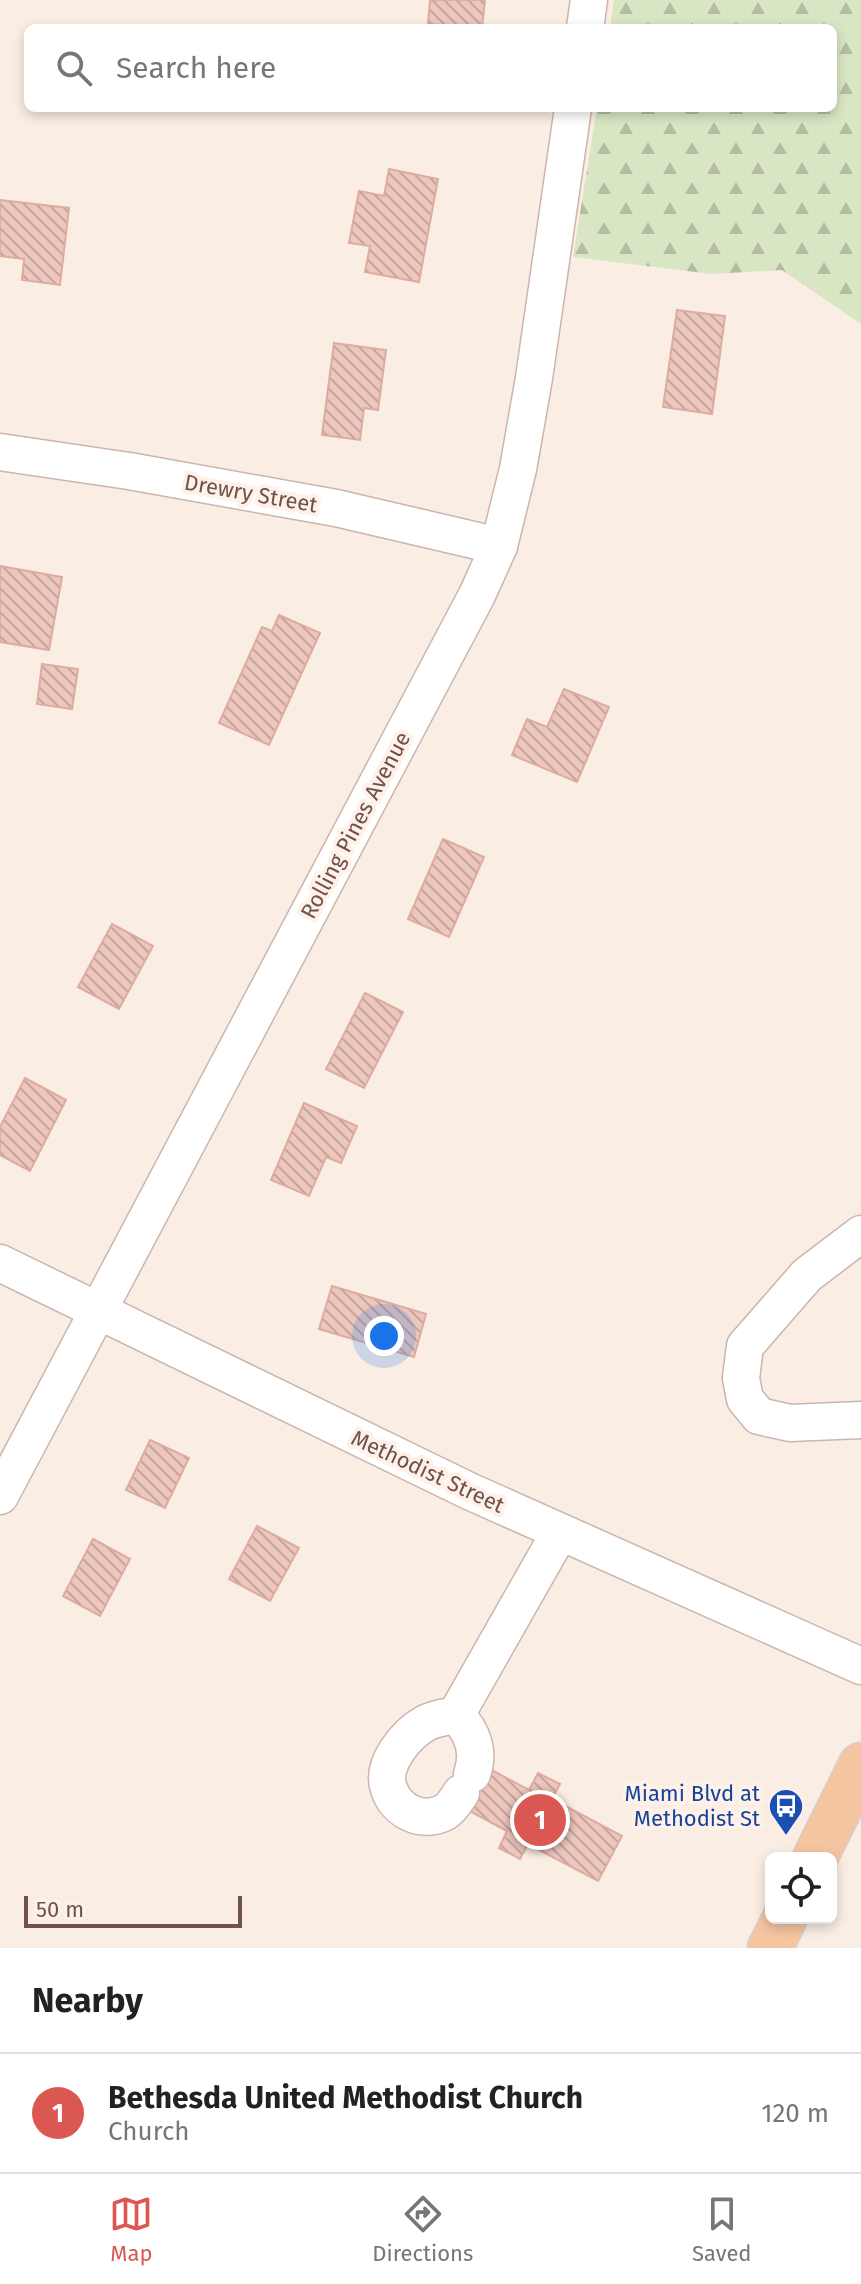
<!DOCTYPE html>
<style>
:root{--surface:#fff;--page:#f6f6f6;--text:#222;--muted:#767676;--line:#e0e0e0;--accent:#da5752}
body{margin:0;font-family:"Fira Sans",sans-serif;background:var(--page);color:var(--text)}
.controls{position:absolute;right:24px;bottom:24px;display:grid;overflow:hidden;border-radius:12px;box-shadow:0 4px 12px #0003}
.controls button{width:72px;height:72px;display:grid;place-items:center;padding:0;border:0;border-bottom:2px solid var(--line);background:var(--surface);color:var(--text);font:40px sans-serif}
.scale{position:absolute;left:24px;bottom:20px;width:218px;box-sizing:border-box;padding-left:8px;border:4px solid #70514b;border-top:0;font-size:22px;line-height:28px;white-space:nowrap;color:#70514b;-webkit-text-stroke:6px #fdf1e9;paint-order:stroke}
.you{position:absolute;left:384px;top:1336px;width:28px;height:28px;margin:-20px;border:6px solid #fff;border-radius:50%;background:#1a73e8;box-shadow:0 0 0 12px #1a73e833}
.badge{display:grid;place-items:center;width:52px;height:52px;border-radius:50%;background:var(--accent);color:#fff;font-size:26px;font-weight:700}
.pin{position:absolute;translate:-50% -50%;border:4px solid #fff;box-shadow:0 2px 8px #0006}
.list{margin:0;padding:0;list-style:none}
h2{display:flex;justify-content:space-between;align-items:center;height:104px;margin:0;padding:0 32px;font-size:34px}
h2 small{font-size:26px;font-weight:400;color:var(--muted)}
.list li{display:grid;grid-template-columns:52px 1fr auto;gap:24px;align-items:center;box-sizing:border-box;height:120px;padding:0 32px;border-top:2px solid var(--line)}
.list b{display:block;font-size:30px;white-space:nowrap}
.list p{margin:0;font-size:26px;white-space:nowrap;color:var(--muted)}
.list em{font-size:26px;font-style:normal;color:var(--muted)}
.icon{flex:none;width:44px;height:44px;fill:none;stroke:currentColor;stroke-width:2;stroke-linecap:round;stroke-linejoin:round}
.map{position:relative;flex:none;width:861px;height:1948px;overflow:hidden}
.search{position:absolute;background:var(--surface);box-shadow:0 4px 12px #0003;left:24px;right:24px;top:24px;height:88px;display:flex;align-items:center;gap:20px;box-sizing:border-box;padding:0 28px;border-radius:12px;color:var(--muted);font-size:30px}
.sheet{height:224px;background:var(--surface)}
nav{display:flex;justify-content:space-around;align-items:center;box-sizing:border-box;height:112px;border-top:2px solid var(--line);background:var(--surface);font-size:22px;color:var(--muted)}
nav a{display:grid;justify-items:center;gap:4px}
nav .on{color:var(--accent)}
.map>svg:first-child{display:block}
.forest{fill:url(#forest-firs)}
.building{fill:url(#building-back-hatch);stroke:#deab9f;stroke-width:2}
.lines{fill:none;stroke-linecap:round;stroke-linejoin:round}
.minor-casing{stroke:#ccb5ae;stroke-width:39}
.major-casing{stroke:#d7cecd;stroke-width:47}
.minor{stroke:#fff;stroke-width:36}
.major{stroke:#f4c5a1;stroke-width:44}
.labels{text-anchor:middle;stroke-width:8;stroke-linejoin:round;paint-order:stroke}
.street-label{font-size:22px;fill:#70514b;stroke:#fdf1e9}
.transit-label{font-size:22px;fill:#164399;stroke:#fdf1e9;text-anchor:end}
</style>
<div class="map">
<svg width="861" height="1948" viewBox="0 0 861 1948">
<defs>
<pattern id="forest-firs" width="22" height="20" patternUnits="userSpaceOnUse" patternTransform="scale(2)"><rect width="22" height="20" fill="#d8e6c3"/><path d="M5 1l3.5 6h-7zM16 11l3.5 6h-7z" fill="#b4bda0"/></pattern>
<pattern id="building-back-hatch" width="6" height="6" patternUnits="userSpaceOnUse" patternTransform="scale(2)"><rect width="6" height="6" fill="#edc7bd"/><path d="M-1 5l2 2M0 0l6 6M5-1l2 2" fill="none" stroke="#c4a49c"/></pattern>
</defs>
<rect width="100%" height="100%" fill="#faede3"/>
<polygon class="forest" points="614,0 861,0 861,324 782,270 712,274 573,257 597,108 833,108 833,28 610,28"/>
<g class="building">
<polygon points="430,0 485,0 482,28 428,24"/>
<polygon points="389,169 438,179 419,282 365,272 370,246 349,243 359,191 384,196"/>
<polygon points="0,200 69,208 60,285 22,280 24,259 0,256"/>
<polygon points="677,310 725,316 712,414 663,407"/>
<polygon points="334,343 386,350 378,410 364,408 360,440 322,435"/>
<polygon points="0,566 62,577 49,650 0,642"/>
<polygon points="279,615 320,633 269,745 219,723 262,627 272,631"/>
<polygon points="42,664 78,669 72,709 37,704"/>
<polygon points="564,689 609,707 577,782 512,755 527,719 547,727"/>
<polygon points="443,839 484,857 449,937 408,919"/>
<polygon points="112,924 153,946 119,1009 78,987"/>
<polygon points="365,993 403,1012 364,1088 326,1069"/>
<polygon points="25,1078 66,1100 30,1171 0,1155 0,1127"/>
<polygon points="304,1103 357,1126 341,1163 326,1157 309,1196 271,1180"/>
<polygon points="332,1286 426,1314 414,1357 319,1329"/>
<polygon points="150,1440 189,1458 165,1508 126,1490"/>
<polygon points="257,1526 299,1548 270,1601 229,1579"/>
<polygon points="93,1539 130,1559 100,1616 63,1596"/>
<polygon points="488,1768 529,1790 538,1773 560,1784 552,1799 622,1836 598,1881 528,1844 520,1859 499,1848 507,1831 466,1809"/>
</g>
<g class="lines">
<g class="minor-casing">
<g id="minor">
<polyline points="585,28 589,0"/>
<polyline points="0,452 129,471 336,508 499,546"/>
<polyline points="861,1234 807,1275 745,1346 741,1378 745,1399 759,1416 790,1423 861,1420"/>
<polyline points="0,1263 469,1491 861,1666"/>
<polyline points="0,1496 477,595 499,546 518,469 534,378 573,108"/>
<path d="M 456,1715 C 473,1732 480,1752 472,1774"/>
<path d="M 461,1793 C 456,1800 452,1808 445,1812 C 423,1824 397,1812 389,1789 C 380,1765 406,1734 426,1723 C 436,1718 446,1717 456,1715 L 560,1532"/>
</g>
</g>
<g class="major-casing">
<g id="major">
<polyline points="815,1858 861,1765"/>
<polyline points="770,1948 785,1918"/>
</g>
</g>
<use href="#minor" class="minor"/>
<use href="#major" class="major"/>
</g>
<defs>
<g id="bus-pin" transform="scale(1.8)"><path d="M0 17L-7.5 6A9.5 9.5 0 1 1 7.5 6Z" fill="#1a4fb4" stroke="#fdf1e9"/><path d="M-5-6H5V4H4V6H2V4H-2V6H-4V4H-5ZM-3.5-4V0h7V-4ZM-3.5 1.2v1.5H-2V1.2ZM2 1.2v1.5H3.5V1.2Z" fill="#fff"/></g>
</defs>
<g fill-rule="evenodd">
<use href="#bus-pin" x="786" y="1806"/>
</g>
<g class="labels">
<g class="street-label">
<text transform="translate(251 493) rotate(10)" y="8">Drewry Street</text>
<text transform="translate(355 825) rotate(-62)" y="8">Rolling Pines Avenue</text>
<text transform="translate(428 1471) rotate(25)" y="8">Methodist Street</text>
</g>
<g class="transit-label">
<text x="760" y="1801">Miami Blvd at<tspan x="760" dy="25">Methodist St</tspan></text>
</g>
</g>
</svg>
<div class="controls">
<button><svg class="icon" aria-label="locate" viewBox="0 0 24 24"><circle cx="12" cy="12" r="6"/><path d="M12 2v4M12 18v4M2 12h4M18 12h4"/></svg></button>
</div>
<div class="scale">50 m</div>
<div class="you"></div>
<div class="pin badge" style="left:540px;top:1820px">1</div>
<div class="search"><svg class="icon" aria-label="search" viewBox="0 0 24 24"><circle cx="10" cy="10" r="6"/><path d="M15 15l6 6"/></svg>Search here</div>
</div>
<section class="sheet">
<h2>Nearby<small></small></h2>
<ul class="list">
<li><span class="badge">1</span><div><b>Bethesda United Methodist Church</b><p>Church</p></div><em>120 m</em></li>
</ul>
</section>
<nav>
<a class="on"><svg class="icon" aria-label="map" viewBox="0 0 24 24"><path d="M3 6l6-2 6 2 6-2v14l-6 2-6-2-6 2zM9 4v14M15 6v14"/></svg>Map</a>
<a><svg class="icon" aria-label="directions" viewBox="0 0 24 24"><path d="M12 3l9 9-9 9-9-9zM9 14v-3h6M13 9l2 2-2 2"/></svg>Directions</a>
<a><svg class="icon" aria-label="saved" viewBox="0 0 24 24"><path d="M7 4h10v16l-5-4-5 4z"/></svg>Saved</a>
</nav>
